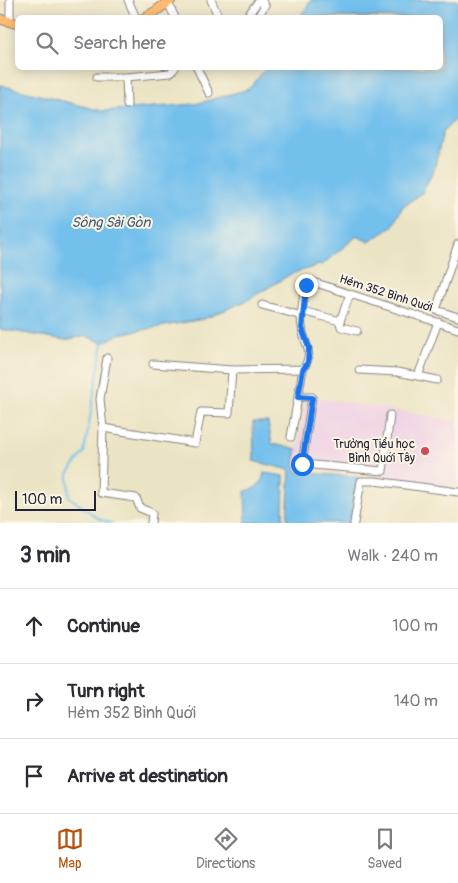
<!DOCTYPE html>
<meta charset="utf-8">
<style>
:root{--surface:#fff;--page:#f2f2f3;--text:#2b2b33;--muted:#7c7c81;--line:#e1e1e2;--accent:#b45309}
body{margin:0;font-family:Pangolin,sans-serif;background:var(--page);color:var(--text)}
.scale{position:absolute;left:15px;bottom:12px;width:81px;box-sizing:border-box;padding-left:5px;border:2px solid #22223b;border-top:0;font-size:14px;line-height:18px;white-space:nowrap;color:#22223b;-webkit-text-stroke:4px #fcf5e5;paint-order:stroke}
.stop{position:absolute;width:15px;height:15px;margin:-11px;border:4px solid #1a73e8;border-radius:50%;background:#fff}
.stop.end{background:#1a73e8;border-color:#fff;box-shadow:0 1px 5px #0008}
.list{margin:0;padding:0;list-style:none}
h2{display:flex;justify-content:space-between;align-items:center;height:65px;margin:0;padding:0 20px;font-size:21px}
h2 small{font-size:16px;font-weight:400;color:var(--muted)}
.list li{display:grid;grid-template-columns:32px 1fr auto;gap:15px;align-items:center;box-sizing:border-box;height:75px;padding:0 20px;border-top:1px solid var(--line)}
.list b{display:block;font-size:19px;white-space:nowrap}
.list p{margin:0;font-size:16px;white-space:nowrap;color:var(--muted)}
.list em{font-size:16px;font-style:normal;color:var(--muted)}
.icon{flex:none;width:28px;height:28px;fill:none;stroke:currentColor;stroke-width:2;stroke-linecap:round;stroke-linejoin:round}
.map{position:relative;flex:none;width:458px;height:523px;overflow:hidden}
.search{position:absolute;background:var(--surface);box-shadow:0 2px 12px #0003;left:15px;right:15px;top:15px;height:55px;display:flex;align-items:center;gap:12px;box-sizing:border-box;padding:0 18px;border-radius:8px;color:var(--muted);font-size:19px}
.sheet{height:290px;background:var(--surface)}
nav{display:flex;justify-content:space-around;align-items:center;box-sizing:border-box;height:70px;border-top:1px solid var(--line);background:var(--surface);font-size:14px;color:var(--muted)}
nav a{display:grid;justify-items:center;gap:2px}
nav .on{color:var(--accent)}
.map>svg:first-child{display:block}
.built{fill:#efd0e5}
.water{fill:#73c0ed;stroke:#4a7194}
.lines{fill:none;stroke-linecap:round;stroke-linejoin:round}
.stream{stroke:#73c0ed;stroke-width:2}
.minor-casing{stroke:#868380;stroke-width:9}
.major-casing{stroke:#868380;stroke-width:11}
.minor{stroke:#fff;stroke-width:7}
.major{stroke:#ffbb71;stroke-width:9}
.route{stroke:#1a73e8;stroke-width:6}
.poi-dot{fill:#d1495b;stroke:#fcf5e5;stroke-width:2}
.labels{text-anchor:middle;stroke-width:4;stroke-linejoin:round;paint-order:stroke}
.street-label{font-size:12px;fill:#22223b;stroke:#fcf5e5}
.poi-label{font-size:12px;fill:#22223b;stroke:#fcf5e5;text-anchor:end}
.water-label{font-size:14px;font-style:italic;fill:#3e5979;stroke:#fcf5e5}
</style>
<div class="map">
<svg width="458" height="523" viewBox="0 0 458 523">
<rect width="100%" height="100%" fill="#fcf5e5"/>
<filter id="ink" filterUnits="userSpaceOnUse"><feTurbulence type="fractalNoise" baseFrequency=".02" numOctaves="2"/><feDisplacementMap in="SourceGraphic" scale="10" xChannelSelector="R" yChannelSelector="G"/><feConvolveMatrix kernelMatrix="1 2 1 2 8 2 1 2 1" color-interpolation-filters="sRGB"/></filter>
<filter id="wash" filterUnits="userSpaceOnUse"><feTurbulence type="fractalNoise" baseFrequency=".0096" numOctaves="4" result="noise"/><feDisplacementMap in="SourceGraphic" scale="20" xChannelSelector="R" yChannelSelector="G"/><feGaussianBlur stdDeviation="1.12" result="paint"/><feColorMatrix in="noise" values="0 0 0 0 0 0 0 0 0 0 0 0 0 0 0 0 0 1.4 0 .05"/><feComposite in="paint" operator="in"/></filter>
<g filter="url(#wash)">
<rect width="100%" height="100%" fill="#ebe4c4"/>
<polygon class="built" points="310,396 458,421 458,486 451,485 450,490 383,482 384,476 345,471 342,473 298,468 295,463 306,401 309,401"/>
<g class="water">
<polygon points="311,0 458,0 458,116 443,132 434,170 421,194 403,206 392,227 369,242 357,236 323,264 291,274 246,301 204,319 119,334 103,343 86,336 65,340 0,329 0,85 102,111 195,104 249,89 266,68 440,68 440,18 300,17"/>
<polygon points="253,422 268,422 272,444 297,449 294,463 297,472 358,477 349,523 287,523 290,470 253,461 254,457"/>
<path d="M 264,473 L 284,476 L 283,523 L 246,523 L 245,491 C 256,489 262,485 264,473 Z"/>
</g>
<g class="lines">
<polyline class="stream" points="103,342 84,452 68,474 69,497 99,519 111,523"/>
</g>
</g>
<g filter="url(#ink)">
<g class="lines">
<g class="minor-casing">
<g id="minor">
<polyline points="128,0 136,18"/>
<polyline points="211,0 219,18"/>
<polyline points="168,2 175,18"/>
<polyline points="246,18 257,3 262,1 265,5 257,18"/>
<polyline points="10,22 10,0"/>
<polyline points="197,68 209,93"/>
<polyline points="97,77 126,77 170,73 175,68"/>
<polyline points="126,77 127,105"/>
<polyline points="458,244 436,310 458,317"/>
<polyline points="262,305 302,316"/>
<polyline points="302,311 340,321 350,294"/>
<polyline points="340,321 341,327 357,331"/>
<polyline points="107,358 100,399 103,428 101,493 136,498 140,508 152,513 151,523"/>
<path d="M 153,364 L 232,370 L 303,369 C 315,351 304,345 302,327 C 300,317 303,288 310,281 L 458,329"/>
<polyline points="359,370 397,372 418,376"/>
<polyline points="437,380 418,376 438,322"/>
<polyline points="298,397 312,397 302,464 383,471 390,415"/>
<polyline points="103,428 195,443 201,412 229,413 232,370"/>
<polyline points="291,437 303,369"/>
<polyline points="354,523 361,481 375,481 458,492"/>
</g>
</g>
<g class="major-casing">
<g id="major">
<polyline points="144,18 156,11 171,0"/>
<polyline points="0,19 18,24"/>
</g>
</g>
<use href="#minor" class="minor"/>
<use href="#major" class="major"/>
</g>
</g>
<g class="lines" filter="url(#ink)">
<polyline class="route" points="302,464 312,398 298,397 303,370 308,362 309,348 302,328 306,285"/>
</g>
<circle class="poi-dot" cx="425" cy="451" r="5"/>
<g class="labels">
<g class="street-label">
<text transform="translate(386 293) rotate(18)" y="4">Hẻm 352 Bình Quới</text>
</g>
<g class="poi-label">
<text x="415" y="448">Trường Tiểu học<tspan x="415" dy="14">Bình Quới Tây</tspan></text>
</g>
<g class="water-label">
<text x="111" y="227">Sông Sài Gòn</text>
</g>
</g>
</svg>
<div class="scale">100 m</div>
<div class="stop" style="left:302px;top:464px"></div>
<div class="stop end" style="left:306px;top:285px"></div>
<div class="search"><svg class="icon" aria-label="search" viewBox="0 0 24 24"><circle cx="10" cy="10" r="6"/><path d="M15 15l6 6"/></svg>Search here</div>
</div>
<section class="sheet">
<h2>3 min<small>Walk · 240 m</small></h2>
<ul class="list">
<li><svg class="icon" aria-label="ahead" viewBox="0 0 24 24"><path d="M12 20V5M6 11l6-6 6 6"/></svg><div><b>Continue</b></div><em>100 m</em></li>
<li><svg class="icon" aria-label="right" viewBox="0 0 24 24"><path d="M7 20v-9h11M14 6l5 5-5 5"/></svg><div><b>Turn right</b><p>Hẻm 352 Bình Quới</p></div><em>140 m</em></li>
<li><svg class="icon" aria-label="arrive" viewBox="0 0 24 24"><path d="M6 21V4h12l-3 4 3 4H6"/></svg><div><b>Arrive at destination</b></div></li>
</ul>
</section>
<nav>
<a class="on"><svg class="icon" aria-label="map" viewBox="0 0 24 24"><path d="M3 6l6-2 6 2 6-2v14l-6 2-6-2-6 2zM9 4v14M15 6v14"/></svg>Map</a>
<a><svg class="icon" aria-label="directions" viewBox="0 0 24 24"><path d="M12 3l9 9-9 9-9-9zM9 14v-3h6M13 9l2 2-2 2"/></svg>Directions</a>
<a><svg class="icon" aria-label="saved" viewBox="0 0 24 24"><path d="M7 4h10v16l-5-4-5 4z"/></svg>Saved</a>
</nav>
